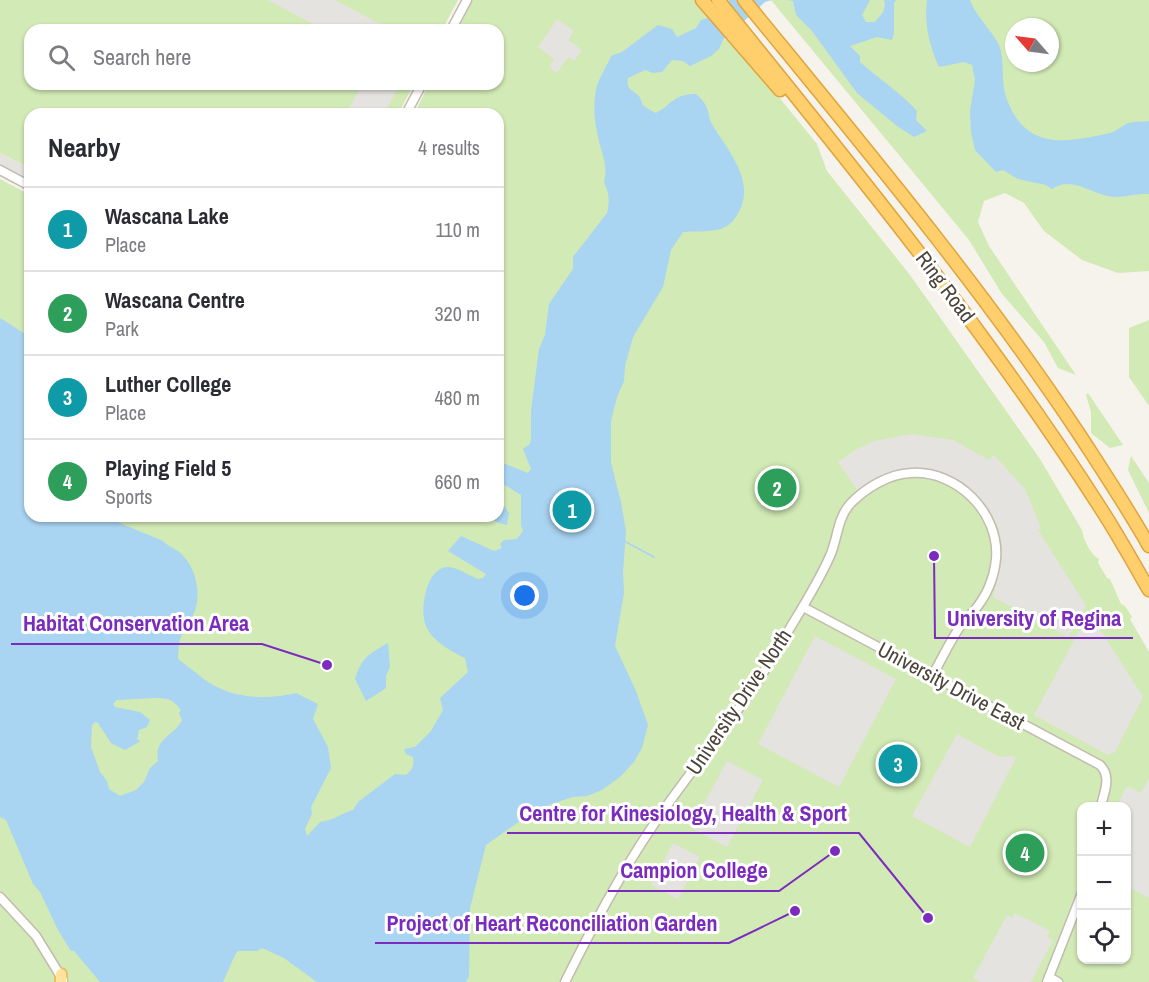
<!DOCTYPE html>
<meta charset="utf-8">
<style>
:root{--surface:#fff;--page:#f2f2f3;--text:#2b2b33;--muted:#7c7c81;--line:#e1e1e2;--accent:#1a73e8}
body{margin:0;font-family:"Archivo Narrow",sans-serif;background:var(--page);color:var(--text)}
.controls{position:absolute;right:18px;bottom:18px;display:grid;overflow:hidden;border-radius:12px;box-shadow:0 2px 4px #0004}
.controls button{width:54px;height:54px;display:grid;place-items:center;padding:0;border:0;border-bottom:2px solid var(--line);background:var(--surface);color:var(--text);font:30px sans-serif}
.compass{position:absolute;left:1005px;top:18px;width:54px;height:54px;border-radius:50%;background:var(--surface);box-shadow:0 2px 4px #0004;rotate:298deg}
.you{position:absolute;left:525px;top:596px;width:21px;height:21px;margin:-15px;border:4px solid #fff;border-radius:50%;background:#1a73e8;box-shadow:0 0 0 9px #1a73e833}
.badge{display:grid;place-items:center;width:39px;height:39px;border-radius:50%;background:var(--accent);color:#fff;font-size:20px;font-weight:700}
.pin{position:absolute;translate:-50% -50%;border:3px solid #fff;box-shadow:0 2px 6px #0006}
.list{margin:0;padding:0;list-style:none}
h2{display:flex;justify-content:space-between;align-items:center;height:78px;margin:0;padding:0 24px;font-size:26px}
h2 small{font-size:20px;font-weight:400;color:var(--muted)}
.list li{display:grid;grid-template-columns:39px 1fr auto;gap:18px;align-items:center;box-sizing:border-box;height:84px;padding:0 24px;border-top:2px solid var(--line)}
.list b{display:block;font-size:22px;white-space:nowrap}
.list p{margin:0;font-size:20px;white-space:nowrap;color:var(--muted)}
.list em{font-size:20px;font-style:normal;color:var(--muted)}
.icon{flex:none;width:33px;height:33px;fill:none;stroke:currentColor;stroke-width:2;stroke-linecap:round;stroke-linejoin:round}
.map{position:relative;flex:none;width:1149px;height:982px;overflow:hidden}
.search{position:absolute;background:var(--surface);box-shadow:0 2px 4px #0004;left:24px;top:24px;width:480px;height:66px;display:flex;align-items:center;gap:15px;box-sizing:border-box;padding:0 21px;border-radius:18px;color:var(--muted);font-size:22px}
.panel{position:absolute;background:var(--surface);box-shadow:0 2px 4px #0004;left:24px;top:108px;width:480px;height:414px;border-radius:18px}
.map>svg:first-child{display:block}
.green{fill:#d2eab5;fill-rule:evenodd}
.parking{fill:#e5e3e0}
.water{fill:#a9d4f2;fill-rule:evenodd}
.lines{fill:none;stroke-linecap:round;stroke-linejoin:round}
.stream{stroke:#a9d4f2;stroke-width:1.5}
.minor-casing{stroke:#c2bbae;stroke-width:11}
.major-casing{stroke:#e6c16a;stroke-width:14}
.highway-casing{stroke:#e0a43c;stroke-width:15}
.minor{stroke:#fff;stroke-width:8}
.major{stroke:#ffe39c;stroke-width:10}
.highway{stroke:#ffcf6e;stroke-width:12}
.labels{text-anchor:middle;stroke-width:6;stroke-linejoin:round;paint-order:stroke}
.street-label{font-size:21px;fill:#4b4439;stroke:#fff}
.leader{fill:none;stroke:#7b2cbf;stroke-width:2}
.callout-dot{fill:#7b2cbf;stroke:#fff;stroke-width:2}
.callout-label{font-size:22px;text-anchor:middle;font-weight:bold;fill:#7b2cbf;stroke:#fff;stroke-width:6;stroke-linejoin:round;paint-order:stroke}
</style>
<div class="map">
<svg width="1149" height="982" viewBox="0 0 1149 982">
<rect width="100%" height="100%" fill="#f6f3ec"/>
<g class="green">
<polygon points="0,0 458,0 442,30 30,30 30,84 414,84 398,114 30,114 30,168 0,153"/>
<path d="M 472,0 L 698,0 L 707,10 L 704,13 L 722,39 L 728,40 L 731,38 L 817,144 L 827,171 L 910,275 L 1040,459 L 1082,530 C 1083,539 1091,555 1099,559 L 1098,563 L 1107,578 L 1110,579 L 1121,604 L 1125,606 L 1132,617 L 1130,619 L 1149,652 L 1149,982 L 0,982 L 0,179 L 30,195 L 30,516 L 498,516 L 498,114 L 414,114 L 429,84 L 498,84 L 498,30 L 456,30 ZM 1082,806 L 1126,806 L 1126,960 L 1082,960 Z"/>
<path d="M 771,0 L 1149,0 L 1149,271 L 1118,273 L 1082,260 L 1044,231 L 1024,203 L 1005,193 L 984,201 L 978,222 L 989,246 L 1076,375 L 1058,368 L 1044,342 L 1002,294 L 969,240 ZM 1014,27 L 1050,27 L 1050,63 L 1014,63 Z"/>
<polygon points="1149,320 1149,406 1129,377 1129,328"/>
<polygon points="1088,393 1123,445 1110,448 1091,433 1091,412 1086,395"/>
<polygon points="1131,456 1149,483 1149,513 1128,470"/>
</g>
<g class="parking">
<polygon points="268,0 335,0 391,30 324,30"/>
<polygon points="557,19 574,31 568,40 582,50 574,61 568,57 557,73 549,67 554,59 538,47"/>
<polygon points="362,84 400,84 384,114 346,114"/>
<polygon points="0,153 30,168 30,182 0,167"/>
<polygon points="912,434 953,440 989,460 994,455 1025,489 1041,528 1038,530 1086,606 1068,637 993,597 1002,558 1002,544 998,526 991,513 980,498 964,485 948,476 915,469 894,472 858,491 838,462 857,449 874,441"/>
<polygon points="1094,620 1143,697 1115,752 1108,755 1034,715 1084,622"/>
<polygon points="815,636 896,679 839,787 758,744"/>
<polygon points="957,734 999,757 1013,756 1016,758 970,847 912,816"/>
<polygon points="727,761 763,780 727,847 691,828"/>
<polygon points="1149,778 1149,898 1127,886 1126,806 1117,806 1127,786 1141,793"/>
<polygon points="673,843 700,857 678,899 651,885"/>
<polygon points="1015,913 1050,931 1047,937 1053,940 1031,982 980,982 973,978 1007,915 1012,918"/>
</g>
<g class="water">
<path d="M 729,0 L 772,0 L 765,2 L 723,40 L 719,49 L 711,56 L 690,66 L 683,61 L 672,60 L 662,72 L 653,73 L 645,70 L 628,78 C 626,90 632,89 639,96 C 641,99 641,102 643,105 C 646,108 652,111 656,113 C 673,104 673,94 696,94 C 714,110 704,113 715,129 C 732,156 758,186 735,218 C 731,224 724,229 716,230 C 706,232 694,231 683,232 L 671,250 L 663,287 L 633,337 L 625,366 L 624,381 L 617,397 L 611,421 L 611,463 L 621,502 L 626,531 L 623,573 L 624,593 L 615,646 L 636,691 L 648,725 L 642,748 L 634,762 L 620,777 L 602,790 L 587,796 L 573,797 L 537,809 L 486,845 L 470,908 L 469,976 L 466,982 L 317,982 L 284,958 L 262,948 L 257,951 L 238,951 L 235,955 L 223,982 L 100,982 L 74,951 L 71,951 L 58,930 L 40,892 L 33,884 L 6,820 L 0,817 L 0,318 L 30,337 L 30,516 L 103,516 L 163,541 C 168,546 173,548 178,551 C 196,565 203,595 193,615 C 182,637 179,632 178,659 C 191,668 206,683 221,689 C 244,699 272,699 296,693 L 318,704 L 313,719 L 328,747 L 331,768 L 311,807 L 312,814 L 305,829 L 307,836 L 320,822 C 335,820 340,814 353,810 L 358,802 L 395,774 L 406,775 C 413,769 414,766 413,757 L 406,754 L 404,749 L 415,747 L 431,731 L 443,710 L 440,698 L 468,672 L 465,658 C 452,652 432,641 426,626 C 419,611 426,567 448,567 C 457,567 470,576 478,579 L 483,578 L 486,574 L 448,551 L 461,536 L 494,551 L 502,548 L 500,544 L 504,540 L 517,539 L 523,531 L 521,525 L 521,495 L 498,481 L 498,461 L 528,473 L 531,469 L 523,449 L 530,444 L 531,438 L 531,410 L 539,349 L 545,335 L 549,304 L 573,269 L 573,257 L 607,213 C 610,201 609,193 604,182 C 609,163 600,151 597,132 C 594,119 593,99 597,86 C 600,76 607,66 611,56 L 622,52 L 658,25 L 672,29 L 677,37 L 696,28 L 701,20 L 711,17 ZM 155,698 C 170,699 171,698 181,710 L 179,713 L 182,720 C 174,737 154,737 158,761 L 150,768 L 144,782 L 136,790 L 120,796 L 109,789 L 107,781 L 100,772 L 91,747 L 92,725 L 95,722 L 98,723 L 111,743 L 125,750 L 139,742 L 140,740 L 137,740 L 139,730 L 147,727 L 150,720 L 140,712 L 115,707 L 113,704 L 117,700 Z"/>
<path d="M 788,0 L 870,0 L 862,15 L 866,22 L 874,22 C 881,16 887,9 884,0 L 896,0 L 894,3 L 894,33 L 892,40 L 877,37 L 850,46 L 860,56 L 860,62 C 879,79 900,92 917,111 L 916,120 L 927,131 L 914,137 L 897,126 L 857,93 L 812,31 L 796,15 L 793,1 Z"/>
<path d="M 927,0 L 970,0 C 976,18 998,36 1001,51 C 1004,66 1001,81 1006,97 C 1025,151 1064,143 1110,133 C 1116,131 1121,127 1126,124 C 1133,121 1142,122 1149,121 L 1149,194 C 1139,193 1127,197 1116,197 C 1094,197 1073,174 1052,189 L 1046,185 L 1018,179 L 1003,170 L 996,172 L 975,150 L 971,132 L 970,111 L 975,80 L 972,65 L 964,62 L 939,67 C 929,45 924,23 927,0 Z"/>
<polygon points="504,505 509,513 507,525 499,523 485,516 498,516 498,508"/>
<path d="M 388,643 L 390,667 L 386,676 L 386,688 L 366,701 L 355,679 C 362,657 369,654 388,643 Z"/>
</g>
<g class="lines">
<polyline class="stream" points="624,541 654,557"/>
<g class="minor-casing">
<g id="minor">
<polyline points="451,30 467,0"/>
<polyline points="406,114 422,84"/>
<polyline points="0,170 30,186"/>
<path d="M 803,607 L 1100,765 C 1112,777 1104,792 1101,806"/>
<polyline points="0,897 36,936 63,980"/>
<polyline points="1049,977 1058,982"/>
<path d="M 565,982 C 592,928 620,874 654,824 C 683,781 717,740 747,697 C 763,675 776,651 790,628 C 804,605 819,581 830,556 C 838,538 837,518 851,503 C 867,487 889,474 911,473 C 957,470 1000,513 996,559 C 994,579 987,596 973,612 C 969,616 964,620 961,625 C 950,641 942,659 932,676"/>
<polyline points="1047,982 1082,893"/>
</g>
</g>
<g class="major-casing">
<polyline id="major" points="61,974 61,982"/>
</g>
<g class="highway-casing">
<g id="highway">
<polyline points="702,0 780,90"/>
<path d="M 718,0 C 852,166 988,332 1103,512 C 1119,537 1134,564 1149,590"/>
<path d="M 744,0 C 860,142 978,282 1079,434 C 1103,471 1127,507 1149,546"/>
</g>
</g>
<use href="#minor" class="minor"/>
<use href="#major" class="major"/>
<use href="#highway" class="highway"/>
</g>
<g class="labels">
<g class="street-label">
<text transform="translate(945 287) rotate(53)" y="7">Ring Road</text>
<text transform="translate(951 686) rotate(28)" y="7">University Drive East</text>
<text transform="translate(739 702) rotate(-56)" y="7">University Drive North</text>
</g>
</g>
<path class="leader" d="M934 556L935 638H1133M327 665L262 644H11M928 918L859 833H507M835 851L779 891H608M795 911L729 943H375"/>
<g class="callout-dot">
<circle cx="934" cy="556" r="6"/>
<circle cx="327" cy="665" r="6"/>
<circle cx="928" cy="918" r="6"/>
<circle cx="835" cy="851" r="6"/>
<circle cx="795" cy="911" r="6"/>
</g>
<g class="callout-label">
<text x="1034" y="626">University of Regina</text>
<text x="136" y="631">Habitat Conservation Area</text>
<text x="683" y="821">Centre for Kinesiology, Health &amp; Sport</text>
<text x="694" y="878">Campion College</text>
<text x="552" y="931">Project of Heart Reconciliation Garden</text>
</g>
</svg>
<div class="controls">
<button>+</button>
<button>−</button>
<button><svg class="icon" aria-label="locate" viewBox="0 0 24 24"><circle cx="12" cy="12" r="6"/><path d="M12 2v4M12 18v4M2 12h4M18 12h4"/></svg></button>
</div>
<svg class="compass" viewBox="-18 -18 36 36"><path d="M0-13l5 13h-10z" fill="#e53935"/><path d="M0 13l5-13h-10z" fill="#7c7c81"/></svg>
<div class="you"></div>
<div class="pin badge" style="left:572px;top:510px;background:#0f9aa8">1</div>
<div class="pin badge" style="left:777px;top:488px;background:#2e9e5b">2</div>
<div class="pin badge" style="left:898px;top:764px;background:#0f9aa8">3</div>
<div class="pin badge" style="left:1025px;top:853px;background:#2e9e5b">4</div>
<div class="search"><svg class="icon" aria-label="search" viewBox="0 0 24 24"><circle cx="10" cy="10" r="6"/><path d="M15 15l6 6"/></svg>Search here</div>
<section class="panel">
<h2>Nearby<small>4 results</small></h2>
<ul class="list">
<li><span class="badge" style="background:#0f9aa8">1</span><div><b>Wascana Lake</b><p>Place</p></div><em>110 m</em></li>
<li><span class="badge" style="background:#2e9e5b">2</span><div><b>Wascana Centre</b><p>Park</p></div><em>320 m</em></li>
<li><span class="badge" style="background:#0f9aa8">3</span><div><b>Luther College</b><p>Place</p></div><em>480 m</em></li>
<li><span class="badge" style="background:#2e9e5b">4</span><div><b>Playing Field 5</b><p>Sports</p></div><em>660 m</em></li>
</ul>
</section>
</div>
